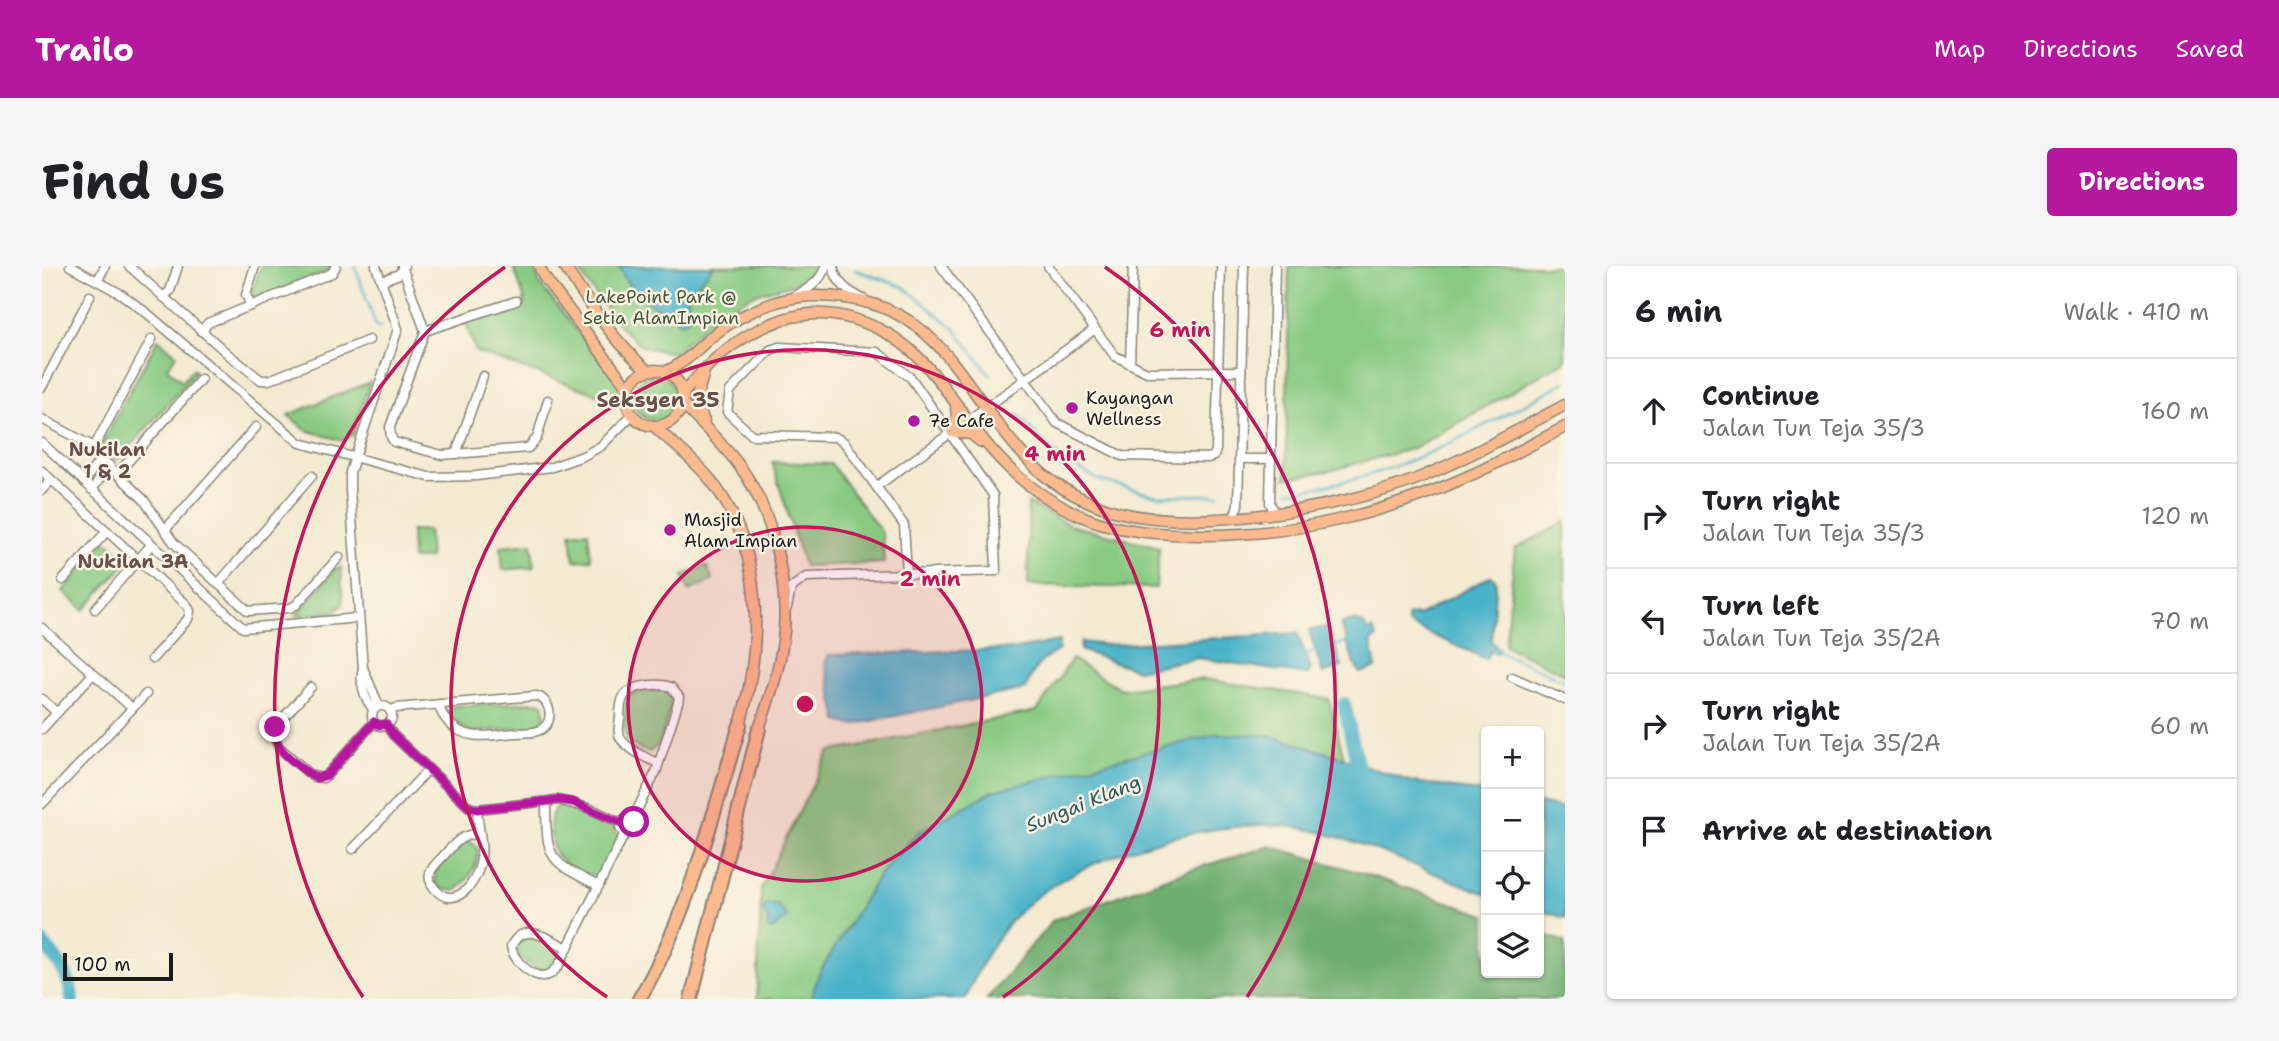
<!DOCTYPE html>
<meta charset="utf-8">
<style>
:root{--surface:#fff;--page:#f6f6f6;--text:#202124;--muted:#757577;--line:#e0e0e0;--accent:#b5179e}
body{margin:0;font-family:"Shantell Sans",sans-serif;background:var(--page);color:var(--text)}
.controls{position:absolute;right:21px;bottom:21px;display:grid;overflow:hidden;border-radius:7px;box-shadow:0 2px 5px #0004}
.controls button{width:63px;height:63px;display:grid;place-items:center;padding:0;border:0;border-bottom:2px solid var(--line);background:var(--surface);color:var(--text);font:35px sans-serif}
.scale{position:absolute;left:21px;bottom:18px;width:110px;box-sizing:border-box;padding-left:7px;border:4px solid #1c1c1c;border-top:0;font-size:19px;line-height:24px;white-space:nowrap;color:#1c1c1c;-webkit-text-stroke:5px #fcf5e5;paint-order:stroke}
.stop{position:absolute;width:21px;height:21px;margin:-16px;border:5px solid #b5179e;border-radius:50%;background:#fff}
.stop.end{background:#b5179e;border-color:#fff;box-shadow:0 2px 7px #0008}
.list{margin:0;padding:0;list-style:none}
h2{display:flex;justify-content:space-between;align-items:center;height:91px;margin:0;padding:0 28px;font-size:30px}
h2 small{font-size:23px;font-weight:400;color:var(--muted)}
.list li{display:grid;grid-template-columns:46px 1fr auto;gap:21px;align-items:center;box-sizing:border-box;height:105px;padding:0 28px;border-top:2px solid var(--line)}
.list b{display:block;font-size:26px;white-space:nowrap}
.list p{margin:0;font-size:23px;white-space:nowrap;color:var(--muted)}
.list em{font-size:23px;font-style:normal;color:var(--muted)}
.icon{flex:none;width:38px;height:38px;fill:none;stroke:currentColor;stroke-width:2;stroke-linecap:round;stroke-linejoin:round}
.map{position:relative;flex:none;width:1523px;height:733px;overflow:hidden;border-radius:7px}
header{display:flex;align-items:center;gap:42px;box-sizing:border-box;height:98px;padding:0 35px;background:var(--accent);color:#fff}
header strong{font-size:33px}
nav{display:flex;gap:38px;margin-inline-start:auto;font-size:24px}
.intro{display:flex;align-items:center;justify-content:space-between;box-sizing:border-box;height:168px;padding:0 42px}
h1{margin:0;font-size:49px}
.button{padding:18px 32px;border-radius:7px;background:var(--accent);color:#fff;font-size:24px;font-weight:700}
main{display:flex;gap:42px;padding:0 42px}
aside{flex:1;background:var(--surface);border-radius:7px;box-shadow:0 2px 5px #0004}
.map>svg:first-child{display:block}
.green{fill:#88ca82;stroke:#52734f;stroke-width:2}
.forest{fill:#6eae70;stroke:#456546;stroke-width:2}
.water{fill:#4ab2c9;stroke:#336772;stroke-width:2}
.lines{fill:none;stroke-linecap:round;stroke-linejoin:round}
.stream{stroke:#4ab2c9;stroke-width:2.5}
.river{stroke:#4ab2c9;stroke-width:14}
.minor-casing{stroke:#888376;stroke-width:11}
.major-casing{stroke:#888376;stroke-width:13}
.highway-casing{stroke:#888376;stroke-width:16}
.minor{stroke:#fff;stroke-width:8}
.major{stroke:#fcba8e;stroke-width:10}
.highway{stroke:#fcba8e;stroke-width:12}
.route{stroke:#b5179e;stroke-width:9}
.ring{fill:none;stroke:#c2185b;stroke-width:3.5}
.poi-dot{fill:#b5179e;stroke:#fcf5e5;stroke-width:2.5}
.labels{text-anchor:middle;stroke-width:5;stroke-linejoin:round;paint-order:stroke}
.park-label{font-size:18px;fill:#425940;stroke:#fcf5e5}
.poi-label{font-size:18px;fill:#1c1c1c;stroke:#fcf5e5;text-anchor:start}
.neighbourhood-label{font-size:19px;font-weight:bold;fill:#684f4b;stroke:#fcf5e5}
.water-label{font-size:19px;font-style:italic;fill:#2e5861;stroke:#fcf5e5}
.quarter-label{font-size:21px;font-weight:bold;fill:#684f4b;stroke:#fcf5e5}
.centre{fill:#c2185b;stroke:#fcf5e5;stroke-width:3.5}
.ring-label{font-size:21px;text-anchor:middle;font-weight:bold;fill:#c2185b;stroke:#fcf5e5;stroke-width:5;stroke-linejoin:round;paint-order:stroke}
</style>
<header>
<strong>Trailo</strong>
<nav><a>Map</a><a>Directions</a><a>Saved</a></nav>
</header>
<div class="intro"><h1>Find us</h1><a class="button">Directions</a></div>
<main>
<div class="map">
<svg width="1523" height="733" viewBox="0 0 1523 733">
<rect width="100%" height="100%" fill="#fcf5e5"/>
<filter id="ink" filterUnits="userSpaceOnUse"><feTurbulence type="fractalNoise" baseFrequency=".0143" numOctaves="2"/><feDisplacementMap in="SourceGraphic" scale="14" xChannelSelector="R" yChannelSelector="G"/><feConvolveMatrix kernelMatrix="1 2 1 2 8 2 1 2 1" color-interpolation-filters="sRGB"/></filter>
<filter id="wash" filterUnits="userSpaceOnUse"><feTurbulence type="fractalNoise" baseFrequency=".00686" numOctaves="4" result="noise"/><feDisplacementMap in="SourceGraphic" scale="28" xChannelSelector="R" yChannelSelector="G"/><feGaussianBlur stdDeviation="1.57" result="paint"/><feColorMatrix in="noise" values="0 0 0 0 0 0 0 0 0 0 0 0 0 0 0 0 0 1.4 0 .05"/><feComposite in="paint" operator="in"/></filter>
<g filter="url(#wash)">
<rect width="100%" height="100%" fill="#f3ead1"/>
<g class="green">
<polygon points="219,0 290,0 286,5 215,33 209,28"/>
<polygon points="471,0 491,0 498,18 581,123 578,136 434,86 424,58 482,38 482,31"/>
<path d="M 535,0 L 774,0 C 767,22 725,21 707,31 C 679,46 654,65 633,87 C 623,85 610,84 601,80 C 583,72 545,18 535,0 Z"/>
<polygon points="1247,0 1523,0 1523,95 1372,182 1287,205 1244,212"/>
<polygon points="116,73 135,89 125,102 140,115 151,103 154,106 78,192 74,194 62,186 60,177"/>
<circle cx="613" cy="132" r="22"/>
<polygon points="328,116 311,168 301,175 264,164 246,149"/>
<polygon points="730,196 789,198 840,267 842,297 762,300"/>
<polygon points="986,237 1028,259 1117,281 1114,322 986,319"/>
<polygon points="1523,256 1523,408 1463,380 1473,283"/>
<polygon points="386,264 388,292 370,293 369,265"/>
<polygon points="546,265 549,293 532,295 529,267"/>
<polygon points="63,276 68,277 86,295 42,344 21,325"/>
<polygon points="490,277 492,301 461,304 459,280"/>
<polygon points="664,299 671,314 647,325 641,310"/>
<polygon points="299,301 301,338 293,346 254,350 293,303"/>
<polygon points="1030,393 1079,423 1162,413 1287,433 1302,492 1226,469 877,566 837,609 777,708 769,733 715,733 719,623 787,486 995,445"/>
<path d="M 613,424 C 622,424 627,423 631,432 L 618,477 L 608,486 C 582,480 581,470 583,446 C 584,440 583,435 587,430 C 593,424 605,425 613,424 Z"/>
<path d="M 497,436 L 501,438 C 504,447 504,454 496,461 L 428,466 L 407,452 L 406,447 L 408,441 L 412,440 Z"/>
<path d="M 516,539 L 543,545 L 573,560 L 576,572 L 558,608 C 544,613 521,600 514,588 C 507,575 505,548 516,539 Z"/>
<path d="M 425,574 C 450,583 426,616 413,625 L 400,623 L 393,617 L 393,606 L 420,576 Z"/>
<path d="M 489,671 L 513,681 L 517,691 L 511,701 C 495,707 487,699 475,689 L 474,677 L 481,672 Z"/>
</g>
<polygon class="forest" points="1228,580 1329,610 1444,649 1444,707 1497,707 1497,667 1523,676 1523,733 945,733 1011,654 1138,607"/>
<g class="water">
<path d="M 577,0 L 672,0 L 646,29 L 647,52 L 639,57 L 634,54 L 637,50 L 634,40 L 622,45 C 601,36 585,22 577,0 Z"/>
<polygon points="1449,310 1454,314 1449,375 1457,383 1455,387 1448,385 1444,393 1366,358 1365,350 1378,349"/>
<polygon points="1312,355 1322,358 1325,365 1331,363 1335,372 1329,375 1334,402 1318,407 1312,397 1299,358"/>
<polygon points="1286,361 1300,401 1281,408 1267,364"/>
<polygon points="1255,367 1269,403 1265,409 1156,392 1095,404 1038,384 1039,376 1065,379"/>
<path d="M 1017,375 L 1017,384 C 998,395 991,401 984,423 L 810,459 L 796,455 L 783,397 L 787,389 L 974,383 Z"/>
<path d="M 1175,468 L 1226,469 L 1302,492 L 1367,515 L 1444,527 L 1444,628 C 1385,606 1326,576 1264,563 C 1185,546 1032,588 976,647 C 952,672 936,701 924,733 L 769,733 L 777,708 L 837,609 L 877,566 L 951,525 Z"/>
<polygon points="1497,537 1523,543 1523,652 1497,644"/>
<polygon points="724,639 736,639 745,651 742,655 737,657 734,662 727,663 726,653 721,645"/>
</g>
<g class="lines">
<g class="stream">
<polyline points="313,0 334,60 339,62"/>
<polyline points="813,4 862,21 913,63 949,110"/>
<polyline points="976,148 1004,180 1031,200 1057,214 1115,230 1177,229"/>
<path d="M 1247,225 C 1260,225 1272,222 1285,219 C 1370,204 1448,157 1523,116"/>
<polyline points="1289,381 1306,376"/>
<polyline points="1453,384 1523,415"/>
<polyline points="1262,388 1276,385"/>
</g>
<g class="river">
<polyline points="1302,438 1319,515"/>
<path d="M 0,677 C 15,693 29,711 30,733"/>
</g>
</g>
</g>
<g filter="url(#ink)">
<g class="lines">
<g class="minor-casing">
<g id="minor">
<polyline points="28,0 79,28 106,48 258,177 387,211 434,210 510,201 541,190 559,180 590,149"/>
<polyline points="87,0 187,89 219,114 227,114 327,74"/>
<polyline points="334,0 356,63 308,206 308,224 321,402 337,440"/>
<polyline points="360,0 383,65 348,161 349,171 352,176 400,189 486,182 495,172 506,134"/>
<path d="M 791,0 C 795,19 807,26 823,34"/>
<polyline points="899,0 1015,157 1080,190 1166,192 1172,190 1174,184 1179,0"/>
<polyline points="1006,0 1073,90 1105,106 1199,105"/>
<polyline points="56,14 63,0"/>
<polyline points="339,15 357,8 362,0"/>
<path d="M 752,30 C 767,23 778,16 784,0"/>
<polyline points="121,31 128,25 136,0"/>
<polyline points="209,40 204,29 213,0"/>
<polyline points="159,65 166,57 290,7 294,0"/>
<polyline points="383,65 474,35"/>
<polygon points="737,81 835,86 869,112 951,229 954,305 865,308 862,259 802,176 793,171 710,169 685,146 688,125 728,84"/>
<polyline points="1088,98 1091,0"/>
<polyline points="0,121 48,30"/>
<polyline points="0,153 52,181 59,192 102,234 132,277 206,345 248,342 254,339 297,291"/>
<polyline points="0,177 201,362 317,352"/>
<polyline points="52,181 110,73"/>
<polyline points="414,188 441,110"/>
<polyline points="1197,193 1229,193"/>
<polyline points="0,205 145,339 148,345 146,353 110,393"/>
<polyline points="76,207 159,113"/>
<polyline points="42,216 59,192"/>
<polyline points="835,220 1053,63"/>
<polyline points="0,224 9,214"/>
<polyline points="50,224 67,199"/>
<polyline points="1233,247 1228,237 1233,0"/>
<polyline points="1192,251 1196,239 1202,0"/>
<polyline points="123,264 214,161"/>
<polyline points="21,314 65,265"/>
<polyline points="176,318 270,210"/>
<polyline points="745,342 749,322 764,311 865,308"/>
<polyline points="53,343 109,279"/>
<polyline points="0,362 90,442"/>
<path d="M 321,402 C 317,414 322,434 332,444"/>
<polyline points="1470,411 1523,434"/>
<polyline points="269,421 233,461 231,468 237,481 270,510 281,512 285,509 332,456"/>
<polyline points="0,433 15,447"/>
<circle cx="340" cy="450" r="10"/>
<path d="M 348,445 L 354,442 L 494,430 C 508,433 513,454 500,463 C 493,468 481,466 473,467 C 449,469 425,476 407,457 C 402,451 398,446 397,438"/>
<polyline points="344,458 351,469 427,541 435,543 516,534 546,542 579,557"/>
<polyline points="0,463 51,408"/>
<path d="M 504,536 C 504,593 506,595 557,620"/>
<polyline points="0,538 104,428"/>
<path d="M 435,543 C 436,560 442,581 438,598 C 435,612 423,633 406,631 C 397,630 385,617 388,607 C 390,600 400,592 405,586 C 415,575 421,568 437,568"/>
<circle cx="586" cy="560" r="8"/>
<path d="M 590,554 L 614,506 L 636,437 L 637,431 L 629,421 C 617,417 591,418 582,430 C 578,436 578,445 578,452 C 577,459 575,467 579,473 C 586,483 605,493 616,497"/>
<polyline points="311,583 387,503"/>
<path d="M 526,682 C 506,673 483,654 469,680 C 470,692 488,711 502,710 C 508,710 512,705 516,701 L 583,567"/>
</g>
</g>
<g class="major-casing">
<g id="major">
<polyline points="497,0 502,11 587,123"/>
<path d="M 522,0 C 547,37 572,76 606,105"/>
<circle cx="613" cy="132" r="28"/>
<path d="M 623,106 C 642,98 654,84 669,71 C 698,48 738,29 775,30 C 904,31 916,126 993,201 C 1014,222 1047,238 1076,246 C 1155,266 1296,243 1372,214 C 1424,193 1474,165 1523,139"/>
<path d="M 641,128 C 667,94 700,67 742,53 C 766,46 790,46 814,54 C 884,75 905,133 949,183 C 973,211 1003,234 1037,249 C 1074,266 1117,268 1157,269 C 1250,270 1344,248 1429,209 C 1461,195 1492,177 1523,161"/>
<polyline points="914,138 915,157 910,166 929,168 939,176"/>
<path d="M 641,139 C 660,158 679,176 696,198 C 729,241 746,310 742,365 C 739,399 728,431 717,463"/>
<polyline points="662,155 654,134 662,106"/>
<path d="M 612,160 C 630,177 651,193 667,212 C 723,281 721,378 698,459"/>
</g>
</g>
<g class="highway-casing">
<g id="highway">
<path d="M 597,733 C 647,649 670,551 698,459"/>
<polyline points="649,733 717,463"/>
</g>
</g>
<use href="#minor" class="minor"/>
<use href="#major" class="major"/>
<use href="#highway" class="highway"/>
</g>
</g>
<g class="lines" filter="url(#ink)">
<path class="route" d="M 233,461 C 228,482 255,498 270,510 L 275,512 L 285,509 L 332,456 L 337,459 L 344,458 L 351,469 L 427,541 L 435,543 L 516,534 L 531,536 L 579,557 L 584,552 L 592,556"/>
</g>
<circle cx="763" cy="438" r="177" fill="#c2185b" fill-opacity=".12"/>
<g class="ring">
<circle cx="763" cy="438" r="177"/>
<path d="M565 731A354 354 0 1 1 961 731"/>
<path d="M321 731A530 530 0 0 1 463 1M1063 1A530 530 0 0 1 1205 731"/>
</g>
<g class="poi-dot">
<circle cx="1030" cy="142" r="7"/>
<circle cx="872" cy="155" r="7"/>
<circle cx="628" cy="264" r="7"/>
</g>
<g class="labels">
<g class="park-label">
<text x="619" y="37">LakePoint Park @<tspan x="619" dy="21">Setia AlamImpian</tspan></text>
</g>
<g class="poi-label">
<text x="1044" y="138">Kayangan<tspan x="1044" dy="21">Wellness</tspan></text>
<text x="886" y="161">7e Cafe</text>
<text x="642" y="260">Masjid<tspan x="642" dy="21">Alam Impian</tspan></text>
</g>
<g class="neighbourhood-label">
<text x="65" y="190">Nukilan<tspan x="65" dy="22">1 &amp; 2</tspan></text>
<text x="91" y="302">Nukilan 3A</text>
</g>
<g class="water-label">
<text transform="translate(1041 537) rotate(-22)" y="7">Sungai Klang</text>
</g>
<g class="quarter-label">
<text x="616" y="141">Seksyen 35</text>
</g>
</g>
<circle cx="763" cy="438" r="10" class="centre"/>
<g class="ring-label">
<text x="1138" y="71">6 min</text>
<text x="1013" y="195">4 min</text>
<text x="888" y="320">2 min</text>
</g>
</svg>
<div class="controls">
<button>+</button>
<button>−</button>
<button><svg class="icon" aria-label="locate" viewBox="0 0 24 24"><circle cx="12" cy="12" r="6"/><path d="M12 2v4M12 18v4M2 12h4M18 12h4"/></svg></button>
<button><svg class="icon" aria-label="layers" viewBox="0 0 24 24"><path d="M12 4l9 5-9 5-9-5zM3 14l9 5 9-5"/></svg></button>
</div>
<div class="scale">100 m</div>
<div class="stop" style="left:592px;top:556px"></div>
<div class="stop end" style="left:233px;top:461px"></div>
</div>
<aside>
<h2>6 min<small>Walk · 410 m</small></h2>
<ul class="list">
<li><svg class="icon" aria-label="ahead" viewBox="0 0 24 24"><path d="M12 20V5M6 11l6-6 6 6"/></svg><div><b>Continue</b><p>Jalan Tun Teja 35/3</p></div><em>160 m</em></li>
<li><svg class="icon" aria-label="right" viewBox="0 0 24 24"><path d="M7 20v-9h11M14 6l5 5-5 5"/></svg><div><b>Turn right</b><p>Jalan Tun Teja 35/3</p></div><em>120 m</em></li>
<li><svg class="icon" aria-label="left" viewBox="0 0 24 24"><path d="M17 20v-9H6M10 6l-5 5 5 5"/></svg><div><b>Turn left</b><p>Jalan Tun Teja 35/2A</p></div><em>70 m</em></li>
<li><svg class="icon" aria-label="right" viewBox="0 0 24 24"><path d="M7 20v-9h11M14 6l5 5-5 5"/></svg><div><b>Turn right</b><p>Jalan Tun Teja 35/2A</p></div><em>60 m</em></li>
<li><svg class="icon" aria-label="arrive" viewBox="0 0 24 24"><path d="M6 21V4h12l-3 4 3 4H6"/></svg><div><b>Arrive at destination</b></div></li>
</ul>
</aside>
</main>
